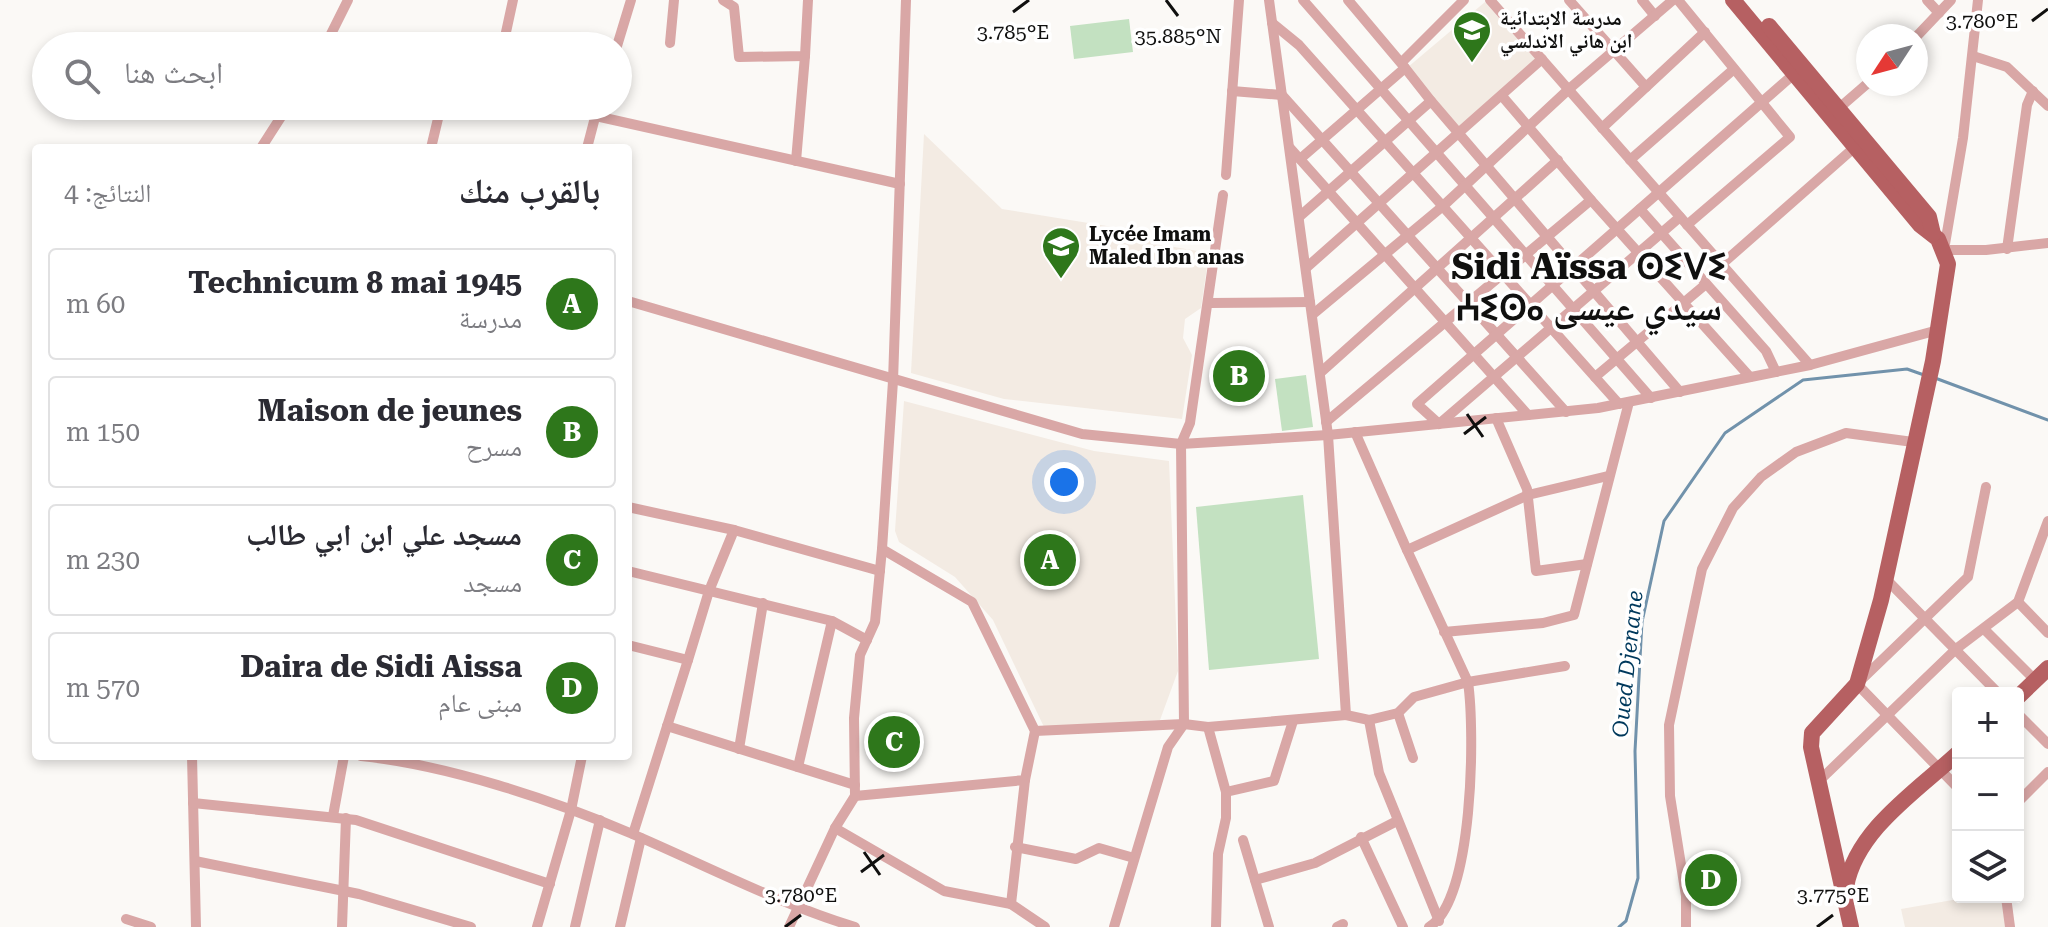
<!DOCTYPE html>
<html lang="ar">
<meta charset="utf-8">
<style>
:root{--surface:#fff;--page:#f2f2f3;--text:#2b2b33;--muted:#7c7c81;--line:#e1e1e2;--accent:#2e771b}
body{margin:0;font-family:"Roboto Serif","Noto Naskh Arabic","Noto Sans Tifinagh",serif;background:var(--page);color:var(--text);direction:rtl}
.controls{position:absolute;right:24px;bottom:24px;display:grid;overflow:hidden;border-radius:8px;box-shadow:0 4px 12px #0003}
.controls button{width:72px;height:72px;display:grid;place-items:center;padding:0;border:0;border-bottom:2px solid var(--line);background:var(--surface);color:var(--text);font:40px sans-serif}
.compass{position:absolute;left:1856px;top:24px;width:72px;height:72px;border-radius:50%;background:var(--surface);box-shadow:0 4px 12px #0003;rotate:234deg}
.you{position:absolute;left:1064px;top:482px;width:28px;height:28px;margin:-20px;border:6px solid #fff;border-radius:50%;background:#1a73e8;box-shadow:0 0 0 12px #1a73e833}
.badge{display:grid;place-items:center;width:52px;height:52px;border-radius:50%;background:var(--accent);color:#fff;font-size:26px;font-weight:700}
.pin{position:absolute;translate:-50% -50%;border:4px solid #fff;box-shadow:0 2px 8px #0006}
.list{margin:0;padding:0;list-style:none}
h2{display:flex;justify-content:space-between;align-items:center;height:104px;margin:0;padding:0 32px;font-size:34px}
h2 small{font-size:26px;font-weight:400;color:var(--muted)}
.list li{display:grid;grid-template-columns:52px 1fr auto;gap:24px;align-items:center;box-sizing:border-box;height:112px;margin:0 16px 16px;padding:0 16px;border:2px solid var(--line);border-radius:8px}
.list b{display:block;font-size:30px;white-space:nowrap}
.list p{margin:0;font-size:26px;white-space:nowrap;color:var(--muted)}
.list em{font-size:26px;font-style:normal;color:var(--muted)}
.icon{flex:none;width:44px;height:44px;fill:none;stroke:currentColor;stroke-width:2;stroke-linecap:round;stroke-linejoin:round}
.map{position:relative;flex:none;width:2048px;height:927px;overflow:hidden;direction:ltr}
.search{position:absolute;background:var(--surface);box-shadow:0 4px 12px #0003;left:32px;top:32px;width:600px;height:88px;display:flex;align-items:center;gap:20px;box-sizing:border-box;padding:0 28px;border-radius:44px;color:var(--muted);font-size:30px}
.panel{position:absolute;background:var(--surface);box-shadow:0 4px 12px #0003;left:32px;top:144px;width:600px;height:616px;border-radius:8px;direction:rtl}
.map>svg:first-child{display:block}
.built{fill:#f3ebe3}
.green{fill:#c3e1c1}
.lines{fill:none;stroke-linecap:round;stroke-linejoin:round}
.stream{stroke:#7192ab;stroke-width:3}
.minor{stroke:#d9a7a6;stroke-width:10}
.primary{stroke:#b66062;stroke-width:16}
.ticks{fill:none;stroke:#10100f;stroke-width:3}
.labels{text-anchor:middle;stroke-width:7;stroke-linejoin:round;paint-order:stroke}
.poi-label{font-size:20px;font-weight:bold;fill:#10100f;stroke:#fff;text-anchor:start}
.water-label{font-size:22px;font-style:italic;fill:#00395c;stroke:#fff}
.town-label{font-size:36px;font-weight:bold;fill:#10100f;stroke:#fff}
.ticks-label{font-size:20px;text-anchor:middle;fill:#10100f;stroke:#fff;stroke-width:7;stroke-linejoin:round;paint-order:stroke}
</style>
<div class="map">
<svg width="2048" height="927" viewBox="0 0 2048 927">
<rect width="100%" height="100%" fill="#fbf9f6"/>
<g class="built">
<polygon points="1485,2 1536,60 1459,128 1408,67"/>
<polygon points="924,134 1002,209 1150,233 1151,243 1209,253 1201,308 1185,319 1183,338 1192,355 1182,419 1004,399 911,373"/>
<polygon points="904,401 1094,451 1169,461 1178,671 1160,720 1044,727 993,620 955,577 899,542 895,531"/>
<polygon points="1970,897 2002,897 2005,927 1905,927 1901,909"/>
</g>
<g class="green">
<polygon points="1129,19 1133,52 1074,59 1070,26"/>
<polygon points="1306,375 1313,427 1282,431 1275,379"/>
<polygon points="1303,495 1319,659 1209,670 1196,507"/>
</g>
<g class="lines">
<g class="stream">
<polyline points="1935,378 2048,420"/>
<polyline points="1619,927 1626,921 1638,878 1635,751 1642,622 1664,521 1725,433 1803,380 1907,369 1924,375"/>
</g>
<g class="minor">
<polyline points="723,0 734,7 739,57 805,56 808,0"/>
<polyline points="1303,0 1651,398"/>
<polyline points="1348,0 1401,63 1464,0"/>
<polyline points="1490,0 1810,365"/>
<polyline points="1569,0 1646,87"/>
<polyline points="1642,0 1655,16"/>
<polyline points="1678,0 1790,137 1687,225"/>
<polyline points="1927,0 1939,13"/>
<polyline points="1978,0 1963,138 1944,250 1986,250 2048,243"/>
<polyline points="1272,23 1299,45 1619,404"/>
<polyline points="1916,37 1951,0"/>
<polyline points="670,43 674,0"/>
<polyline points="325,46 348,0"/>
<polyline points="503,46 513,0"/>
<polyline points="617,46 631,0"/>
<polyline points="1973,56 2007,67 2048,106"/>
<polyline points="1402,64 1431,101"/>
<polyline points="1232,91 1282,95 1566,412"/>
<polyline points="551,106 900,184"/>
<polyline points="1838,109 1868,83"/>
<polyline points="1602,128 1705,32"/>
<polyline points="261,148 288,106"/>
<polyline points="431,148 441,106"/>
<polyline points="587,148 598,106"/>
<polyline points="1290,148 1528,415"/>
<polyline points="1300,159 1405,68"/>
<polyline points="1630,160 1734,69"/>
<polyline points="796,161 805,56"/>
<polyline points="1226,175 1239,0"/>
<polyline points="1591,200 1750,377"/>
<polyline points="1640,209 1766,351 1776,372"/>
<polyline points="1299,217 1431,101 1680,392"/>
<polyline points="1680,217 1439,424 1417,404 1794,74"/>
<polyline points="2007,249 2027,105 2033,91"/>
<polyline points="1722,264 1855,147"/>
<polyline points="1306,268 1542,59"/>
<polyline points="628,301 1082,434 1181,444 1328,435 1598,408 1810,365 1938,330"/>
<polyline points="1210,303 1310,302"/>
<polyline points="1312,315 1443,206 1569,89 1673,0"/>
<polyline points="1320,373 1558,160"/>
<polyline points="1595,377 1706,284"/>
<polyline points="1496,418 1527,489 1536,571 1587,564"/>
<polyline points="1326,422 1591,200 1502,96"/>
<polyline points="1355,432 1407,550"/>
<polyline points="628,507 734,530 880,571"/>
<polyline points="628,571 832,621 867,640"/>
<polyline points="1885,578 1998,693"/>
<polyline points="2018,602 2048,633"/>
<polyline points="1984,629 2035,680"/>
<polyline points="1444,632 1543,623 1574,615 1629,402"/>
<polyline points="628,645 688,660 633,834"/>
<polyline points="688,660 709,591 734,530"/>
<polyline points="1565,666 1468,682 1407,550 1528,495 1608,476"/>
<polyline points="1398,713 1413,758"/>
<polyline points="2018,714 2048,744"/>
<path d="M 1346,715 L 1369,720 L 1398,713 L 1414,697 L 1468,682 C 1475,731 1474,900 1429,927"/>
<polyline points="1369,720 1379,773 1439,921"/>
<polyline points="667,726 855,785"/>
<polyline points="1208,727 1226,792 1226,818 1218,854 1216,927"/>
<polyline points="1035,731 1184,724 1208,727 1346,715 1328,435 1269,0"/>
<polyline points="739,749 763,603"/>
<polyline points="192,756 196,927"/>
<path d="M 361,756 C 447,765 550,799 630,833 C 705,865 777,903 855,927"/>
<polyline points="798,767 832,621"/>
<polyline points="1819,781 1956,649 2018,602 2048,521"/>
<polyline points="1958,788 1857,684 1968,577 1986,487"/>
<polyline points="1226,792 1274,781 1293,721"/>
<polyline points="855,796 1025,780 1035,731 972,602 882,549 893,381 906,0"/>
<polyline points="2018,802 2048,772"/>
<polyline points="193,803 356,820 550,884"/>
<polyline points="333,816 344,756"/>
<polyline points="835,828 944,891 1011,904 1025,780"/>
<polyline points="1361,837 1403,927"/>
<polyline points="1243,840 1269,927"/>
<polyline points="1015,847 1076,859 1099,848 1134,858"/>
<polyline points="195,861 359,894 471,927"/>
<polyline points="1255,880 1315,863 1397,821"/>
<polyline points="2006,897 2010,927"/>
<polyline points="1011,904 1045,927"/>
<polyline points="126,919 151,927"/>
<polyline points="342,927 346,818"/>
<polyline points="537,927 571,810 582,756"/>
<polyline points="575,927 600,820"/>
<polyline points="620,927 641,838"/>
<polyline points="789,927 835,828 855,796 854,718 860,655 875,622 882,549"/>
<polyline points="1114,927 1168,747 1184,724 1181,444 1190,423 1223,195"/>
<polyline points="1337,927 1343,924"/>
<polyline points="1686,927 1686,896 1670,796 1669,725 1702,569 1733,508 1761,477 1796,452 1846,433 1913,442"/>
</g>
<g class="primary">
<polyline points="1733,0 1920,225 1938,239 1948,264 1933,361 1881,600 1857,684 1812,733 1811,747 1851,927"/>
<polyline points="1769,26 1929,217 1933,234"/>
<polyline points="2018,697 2048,668"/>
<path d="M 1846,887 C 1856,830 1917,791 1958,753"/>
</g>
</g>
<path class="ticks" d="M 1166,0 L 1178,16M 1013,12 L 1029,0M 2032,21 L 2048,9M 1467,414 L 1483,437M 1464,434 L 1486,417M 864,852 L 880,875M 861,872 L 884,855M 785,927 L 801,915M 1817,927 L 1833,915"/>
<defs>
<g id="school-pin" transform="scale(2)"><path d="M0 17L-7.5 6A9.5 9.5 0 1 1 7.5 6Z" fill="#2e771b" stroke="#fff"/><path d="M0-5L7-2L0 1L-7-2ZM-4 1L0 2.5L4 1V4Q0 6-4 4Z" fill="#fff"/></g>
</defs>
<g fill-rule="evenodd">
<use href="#school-pin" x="1472" y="30"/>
<use href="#school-pin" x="1061" y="246"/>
</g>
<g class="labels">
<g class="poi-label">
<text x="1500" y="25">مدرسة الابتدائية<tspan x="1500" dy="23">ابن هاني الاندلسي</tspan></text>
<text x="1089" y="241">Lycée Imam<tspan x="1089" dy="23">Maled Ibn anas</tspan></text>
</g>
<g class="water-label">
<text transform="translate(1627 664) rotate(-84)" y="8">Oued Djenane</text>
</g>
<g class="town-label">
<text x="1589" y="279">Sidi Aïssa ⵙⵉⴸⵉ<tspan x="1589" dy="41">ⵄⵉⵙⴰ سيدي عيسى</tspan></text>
</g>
</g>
<g class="ticks-label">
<text x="1982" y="28">3.780°E</text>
<text x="1013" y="39">3.785°E</text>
<text x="1178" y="43">35.885°N</text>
<text x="801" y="902">3.780°E</text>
<text x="1833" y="902">3.775°E</text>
</g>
</svg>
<div class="controls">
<button>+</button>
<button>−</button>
<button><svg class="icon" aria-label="layers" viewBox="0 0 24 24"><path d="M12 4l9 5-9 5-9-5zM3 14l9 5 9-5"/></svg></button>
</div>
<svg class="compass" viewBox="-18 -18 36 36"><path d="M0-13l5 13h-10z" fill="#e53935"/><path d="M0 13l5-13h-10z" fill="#7c7c81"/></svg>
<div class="you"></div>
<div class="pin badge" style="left:1050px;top:560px">A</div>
<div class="pin badge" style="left:1239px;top:376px">B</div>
<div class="pin badge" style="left:894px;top:742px">C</div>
<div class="pin badge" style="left:1711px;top:880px">D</div>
<div class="search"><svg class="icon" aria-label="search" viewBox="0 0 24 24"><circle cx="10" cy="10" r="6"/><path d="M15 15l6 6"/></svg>ابحث هنا</div>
<section class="panel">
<h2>بالقرب منك<small>النتائج: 4</small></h2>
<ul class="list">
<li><span class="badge">A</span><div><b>Technicum 8 mai 1945</b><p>مدرسة</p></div><em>60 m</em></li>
<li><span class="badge">B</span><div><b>Maison de jeunes</b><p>مسرح</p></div><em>150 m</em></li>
<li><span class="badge">C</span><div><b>مسجد علي ابن ابي طالب</b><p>مسجد</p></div><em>230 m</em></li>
<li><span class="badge">D</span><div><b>Daira de Sidi Aissa</b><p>مبنى عام</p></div><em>570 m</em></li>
</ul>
</section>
</div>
